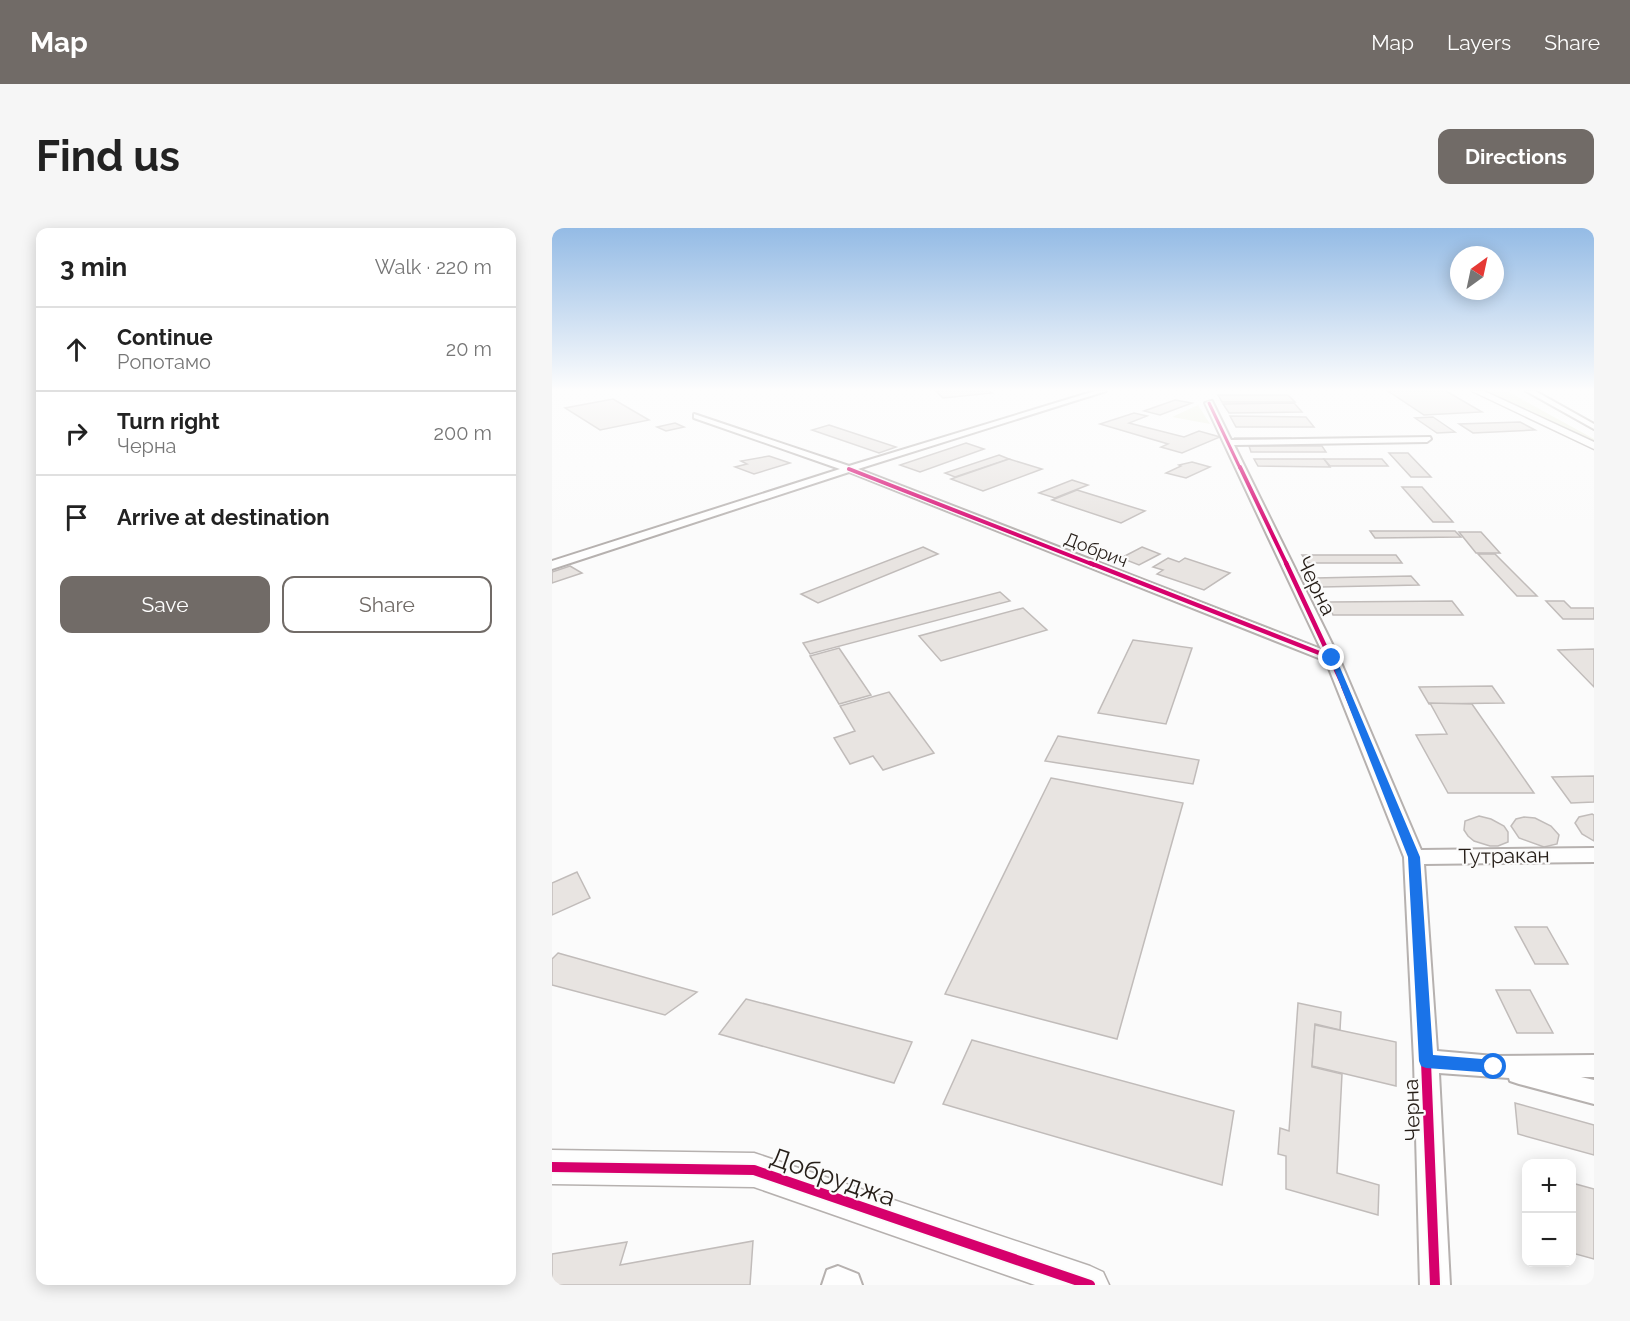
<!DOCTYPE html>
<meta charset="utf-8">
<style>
:root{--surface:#fff;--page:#f6f6f6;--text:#222;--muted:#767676;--line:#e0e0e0;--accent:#716b67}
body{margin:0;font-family:Raleway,sans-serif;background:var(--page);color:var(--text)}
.controls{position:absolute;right:18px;bottom:18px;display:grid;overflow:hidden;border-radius:12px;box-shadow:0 3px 15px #0003}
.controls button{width:54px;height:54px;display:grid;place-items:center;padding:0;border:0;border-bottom:2px solid var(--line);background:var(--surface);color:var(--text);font:30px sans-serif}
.compass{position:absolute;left:898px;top:18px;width:54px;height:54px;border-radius:50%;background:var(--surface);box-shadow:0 3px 15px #0003;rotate:33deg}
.stop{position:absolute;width:18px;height:18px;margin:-14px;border:4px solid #1a73e8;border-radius:50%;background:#fff}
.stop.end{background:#1a73e8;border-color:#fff;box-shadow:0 2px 6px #0008}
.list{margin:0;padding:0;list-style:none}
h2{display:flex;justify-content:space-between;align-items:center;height:78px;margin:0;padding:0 24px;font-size:26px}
h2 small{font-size:20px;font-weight:400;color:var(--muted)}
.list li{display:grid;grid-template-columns:39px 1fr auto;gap:18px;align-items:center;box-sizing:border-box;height:84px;padding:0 24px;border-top:2px solid var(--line)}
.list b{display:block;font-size:22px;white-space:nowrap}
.list p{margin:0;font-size:20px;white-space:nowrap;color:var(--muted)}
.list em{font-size:20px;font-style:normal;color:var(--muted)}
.actions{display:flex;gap:12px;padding:18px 24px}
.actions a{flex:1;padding:14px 0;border:2px solid var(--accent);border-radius:12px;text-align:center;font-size:21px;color:var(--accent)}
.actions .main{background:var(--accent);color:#fff}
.icon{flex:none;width:33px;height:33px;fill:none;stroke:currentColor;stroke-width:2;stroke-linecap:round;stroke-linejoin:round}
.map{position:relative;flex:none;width:1042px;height:1057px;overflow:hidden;border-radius:12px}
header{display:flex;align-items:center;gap:36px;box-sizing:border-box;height:84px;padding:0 30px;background:var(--accent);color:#fff}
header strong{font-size:28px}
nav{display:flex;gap:33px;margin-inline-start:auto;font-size:21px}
.intro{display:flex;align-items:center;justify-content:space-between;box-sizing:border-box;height:144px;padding:0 36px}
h1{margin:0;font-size:42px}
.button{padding:15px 27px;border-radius:12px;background:var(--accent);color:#fff;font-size:21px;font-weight:700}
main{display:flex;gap:36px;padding:0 36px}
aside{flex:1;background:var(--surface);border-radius:12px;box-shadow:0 3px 15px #0003}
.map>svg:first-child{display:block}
.green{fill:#edefdf}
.building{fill:#e8e4e1;stroke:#c1bcba;stroke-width:1.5}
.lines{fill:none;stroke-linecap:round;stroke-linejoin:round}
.minor-casing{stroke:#b6b1af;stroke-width:4}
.tertiary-casing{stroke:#b6b1af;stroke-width:3}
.minor{fill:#fefefe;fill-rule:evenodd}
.tertiary{fill:#fefefe;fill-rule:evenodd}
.cycleway-far5-casing{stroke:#fbfbfb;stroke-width:4.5}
.cycleway-far4-casing{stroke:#fbfbfb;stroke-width:6}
.cycleway-far3-casing{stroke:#fbfbfb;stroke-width:8}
.cycleway-far2-casing{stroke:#fbfbfb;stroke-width:10}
.cycleway-far1-casing{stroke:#fbfbfb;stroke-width:11}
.cycleway-casing{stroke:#fbfbfb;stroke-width:14}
.cycleway-far5{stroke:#d6006c;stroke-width:3}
.cycleway-far4{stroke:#d6006c;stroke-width:4}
.cycleway-far3{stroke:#d6006c;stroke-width:4.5}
.cycleway-far2{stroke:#d6006c;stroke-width:6}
.cycleway-far1{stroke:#d6006c;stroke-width:8}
.cycleway{stroke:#d6006c;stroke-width:10}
.route{fill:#1a73e8}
.labels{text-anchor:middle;stroke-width:4.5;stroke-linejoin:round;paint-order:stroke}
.far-street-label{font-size:18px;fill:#261e18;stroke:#fbfbfb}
.street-label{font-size:21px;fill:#261e18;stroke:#fbfbfb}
.near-street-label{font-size:26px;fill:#261e18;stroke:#fbfbfb}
</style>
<header>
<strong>Map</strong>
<nav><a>Map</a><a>Layers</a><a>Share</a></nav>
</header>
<div class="intro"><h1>Find us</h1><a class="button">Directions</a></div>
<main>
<aside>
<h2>3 min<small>Walk · 220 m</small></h2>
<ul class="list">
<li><svg class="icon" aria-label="ahead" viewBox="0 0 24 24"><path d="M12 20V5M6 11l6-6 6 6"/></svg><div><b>Continue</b><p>Ропотамо</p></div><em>20 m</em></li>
<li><svg class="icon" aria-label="right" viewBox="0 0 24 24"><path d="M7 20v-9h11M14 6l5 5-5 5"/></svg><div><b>Turn right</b><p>Черна</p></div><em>200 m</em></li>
<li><svg class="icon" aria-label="arrive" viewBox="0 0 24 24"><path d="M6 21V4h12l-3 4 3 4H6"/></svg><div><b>Arrive at destination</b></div></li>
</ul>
<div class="actions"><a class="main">Save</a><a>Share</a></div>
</aside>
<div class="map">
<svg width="1042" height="1057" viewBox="0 0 1042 1057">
<rect width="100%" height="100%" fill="#fbfbfb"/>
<g class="green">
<polygon points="930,163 955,163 1042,211 1042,215"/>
<polygon points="646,177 658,196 620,189"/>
</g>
<g class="building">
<polygon points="384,163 437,163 440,165 391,170"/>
<polygon points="836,163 894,163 930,184 872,187"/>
<polygon points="666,167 736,167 743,174 670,174"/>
<polygon points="61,171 97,192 48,202 13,180"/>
<polygon points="623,172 640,175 608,187 592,183"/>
<polygon points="742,175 750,184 677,185 671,176"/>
<polygon points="582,185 595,188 577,195 632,209 647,203 668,209 630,225 609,219 616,216 548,196"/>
<polygon points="678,188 754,189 762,199 684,199"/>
<polygon points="881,189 903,204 885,205 863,190"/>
<polygon points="968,194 983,202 921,205 907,196"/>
<polygon points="123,195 132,199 114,203 105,199"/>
<polygon points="277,197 344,219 327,225 260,202"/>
<polygon points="683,210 739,210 741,212 685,213"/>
<polygon points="414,215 432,221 368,244 348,237"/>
<polygon points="697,218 770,218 774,224 699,224"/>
<polygon points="837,225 856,225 879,249 859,249"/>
<polygon points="447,227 457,231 403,249 393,245"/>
<polygon points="217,228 238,235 202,246 183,239 195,236 189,233"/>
<polygon points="457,231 490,241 431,263 399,251"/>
<polygon points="702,231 772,231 778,239 706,238"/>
<polygon points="772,231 830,231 836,238 778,238"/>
<polygon points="640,234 658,239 634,250 614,245 629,238 627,237"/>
<polygon points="520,252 536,257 503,270 487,265"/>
<polygon points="850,259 870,259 901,294 881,294"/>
<polygon points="525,262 593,283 569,295 500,272"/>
<polygon points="818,303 903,303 909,309 823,310"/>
<polygon points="907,304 929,304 948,325 924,325"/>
<polygon points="371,319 386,326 266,375 249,366"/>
<polygon points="590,319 608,326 587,337 569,330"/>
<polygon points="926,326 943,326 985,368 965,368"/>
<polygon points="750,327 844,327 850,335 756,335"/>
<polygon points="616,330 627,334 633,330 678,345 652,362 605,346 611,342 601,339"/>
<polygon points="18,338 30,345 0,355 0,344"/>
<polygon points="859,348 867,357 769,359 763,350"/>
<polygon points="448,364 458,373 258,426 251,415"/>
<polygon points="900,373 911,387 781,387 776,374"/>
<polygon points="994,373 1012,373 1019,380 1042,380 1042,391 1011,391"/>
<polygon points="471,380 495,402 389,433 367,408"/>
<polygon points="581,412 640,420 614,496 546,485"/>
<polygon points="287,420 319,467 287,476 258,428"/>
<polygon points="1042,421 1042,459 1006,422"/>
<polygon points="940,458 952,475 877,476 867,459"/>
<polygon points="337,464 382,525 331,542 321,528 298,536 282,510 303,503 288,478"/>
<polygon points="878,475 920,476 982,565 896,565 864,507 895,506"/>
<polygon points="506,508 647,532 641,556 493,533"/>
<polygon points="1042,548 1042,574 1019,575 1000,549"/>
<polygon points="499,550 631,575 565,811 393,766"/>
<polygon points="1040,586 1042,587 1042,613 1030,606 1023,595 1027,589"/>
<polygon points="927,588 939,591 952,598 956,604 956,614 946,618 938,618 922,613 916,608 912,602 913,593"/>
<polygon points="972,589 983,590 999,598 1007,607 1005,616 992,619 967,610 959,598 964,591"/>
<polygon points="25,644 38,670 0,687 0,655"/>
<polygon points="963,699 995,699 1016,736 983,736"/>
<polygon points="6,725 145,764 113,787 0,757 0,731"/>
<polygon points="944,762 978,762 1001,805 965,805"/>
<polygon points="194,771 360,814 342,855 167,806"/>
<polygon points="746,775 789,784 788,802 763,796 760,839 790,846 785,945 827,957 826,987 734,961 734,928 726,926 728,900 737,903"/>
<polygon points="763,797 844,814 844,858 760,838"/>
<polygon points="420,812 682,883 670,957 391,876"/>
<polygon points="963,875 1042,897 1042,927 966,906"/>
<polygon points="1020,955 1042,961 1042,1031 1020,1025"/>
<polygon points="201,1013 198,1057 0,1057 0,1026 75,1014 68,1037"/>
</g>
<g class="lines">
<g class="minor-casing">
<g id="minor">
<polygon points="543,163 554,163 306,241 769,421 653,175 660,173 679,212 878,209 879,211 875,214 682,217 787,430 869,622 1042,620 1042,634 872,636 885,823 942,828 1042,827 1042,849 1029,849 1042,852 1042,876 967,856 958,853 957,850 887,845 898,1057 868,1057 862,833 852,629 774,433 297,244 0,341 0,333 288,241 142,190 142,186 297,238"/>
<polygon points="974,163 983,163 1042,196 1042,201"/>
<polygon points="286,1038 306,1046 310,1057 270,1057 275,1042"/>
</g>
</g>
<g class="tertiary-casing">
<g id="tertiary">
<polygon points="920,163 932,163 1042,214 1042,221"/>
<polygon points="0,922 202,925 538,1038 551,1044 557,1057 483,1057 202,959 0,956"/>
</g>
</g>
<use href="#minor" class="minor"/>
<use href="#tertiary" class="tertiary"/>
<g class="cycleway-far5-casing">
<polyline id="cycleway-far5" points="657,175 688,240"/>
</g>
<g class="cycleway-far4-casing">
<g id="cycleway-far4">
<polyline points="688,239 735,337"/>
<polyline points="297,241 542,337"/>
</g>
</g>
<g class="cycleway-far3-casing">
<g id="cycleway-far3">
<polyline points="538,335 780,430"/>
<polyline points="734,335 792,459"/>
</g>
</g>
<g class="cycleway-far2-casing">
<polyline id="cycleway-far2" points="792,458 856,614"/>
</g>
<g class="cycleway-far1-casing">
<polyline id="cycleway-far1" points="855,613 862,629 873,810"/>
</g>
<g class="cycleway-casing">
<g id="cycleway">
<polyline points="873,809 883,1057"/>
<polyline points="0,939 202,942 538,1057"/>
</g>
</g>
<use href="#cycleway-far5" class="cycleway-far5"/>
<use href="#cycleway-far4" class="cycleway-far4"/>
<use href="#cycleway-far3" class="cycleway-far3"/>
<use href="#cycleway-far2" class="cycleway-far2"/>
<use href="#cycleway-far1" class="cycleway-far1"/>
<use href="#cycleway" class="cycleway"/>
</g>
<linearGradient id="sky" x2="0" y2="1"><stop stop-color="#94bbe5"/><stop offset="0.52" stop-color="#fdfdfd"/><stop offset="1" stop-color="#fdfdfd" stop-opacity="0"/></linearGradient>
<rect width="1042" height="311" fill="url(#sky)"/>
<polygon class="route" points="777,428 784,430 868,629 881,827 942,832 947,834 949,839 947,843 942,845 874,840 869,838 867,833 856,629"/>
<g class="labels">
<g class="far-street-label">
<text transform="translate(544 322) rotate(21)" y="6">Добрич</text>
</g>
<g class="street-label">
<text transform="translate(764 358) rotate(64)" y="7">Черна</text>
<text transform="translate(952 628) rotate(-1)" y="7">Тутракан</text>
<text transform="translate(860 882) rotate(-92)" y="7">Черна</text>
</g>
<g class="near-street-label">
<text transform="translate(281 949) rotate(19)" y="9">Добруджа</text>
</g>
</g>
</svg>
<div class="controls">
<button>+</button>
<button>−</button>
</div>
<svg class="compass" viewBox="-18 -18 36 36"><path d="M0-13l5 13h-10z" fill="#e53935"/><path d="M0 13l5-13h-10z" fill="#767676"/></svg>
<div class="stop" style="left:942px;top:839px"></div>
<div class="stop end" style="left:780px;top:430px"></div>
</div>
</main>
